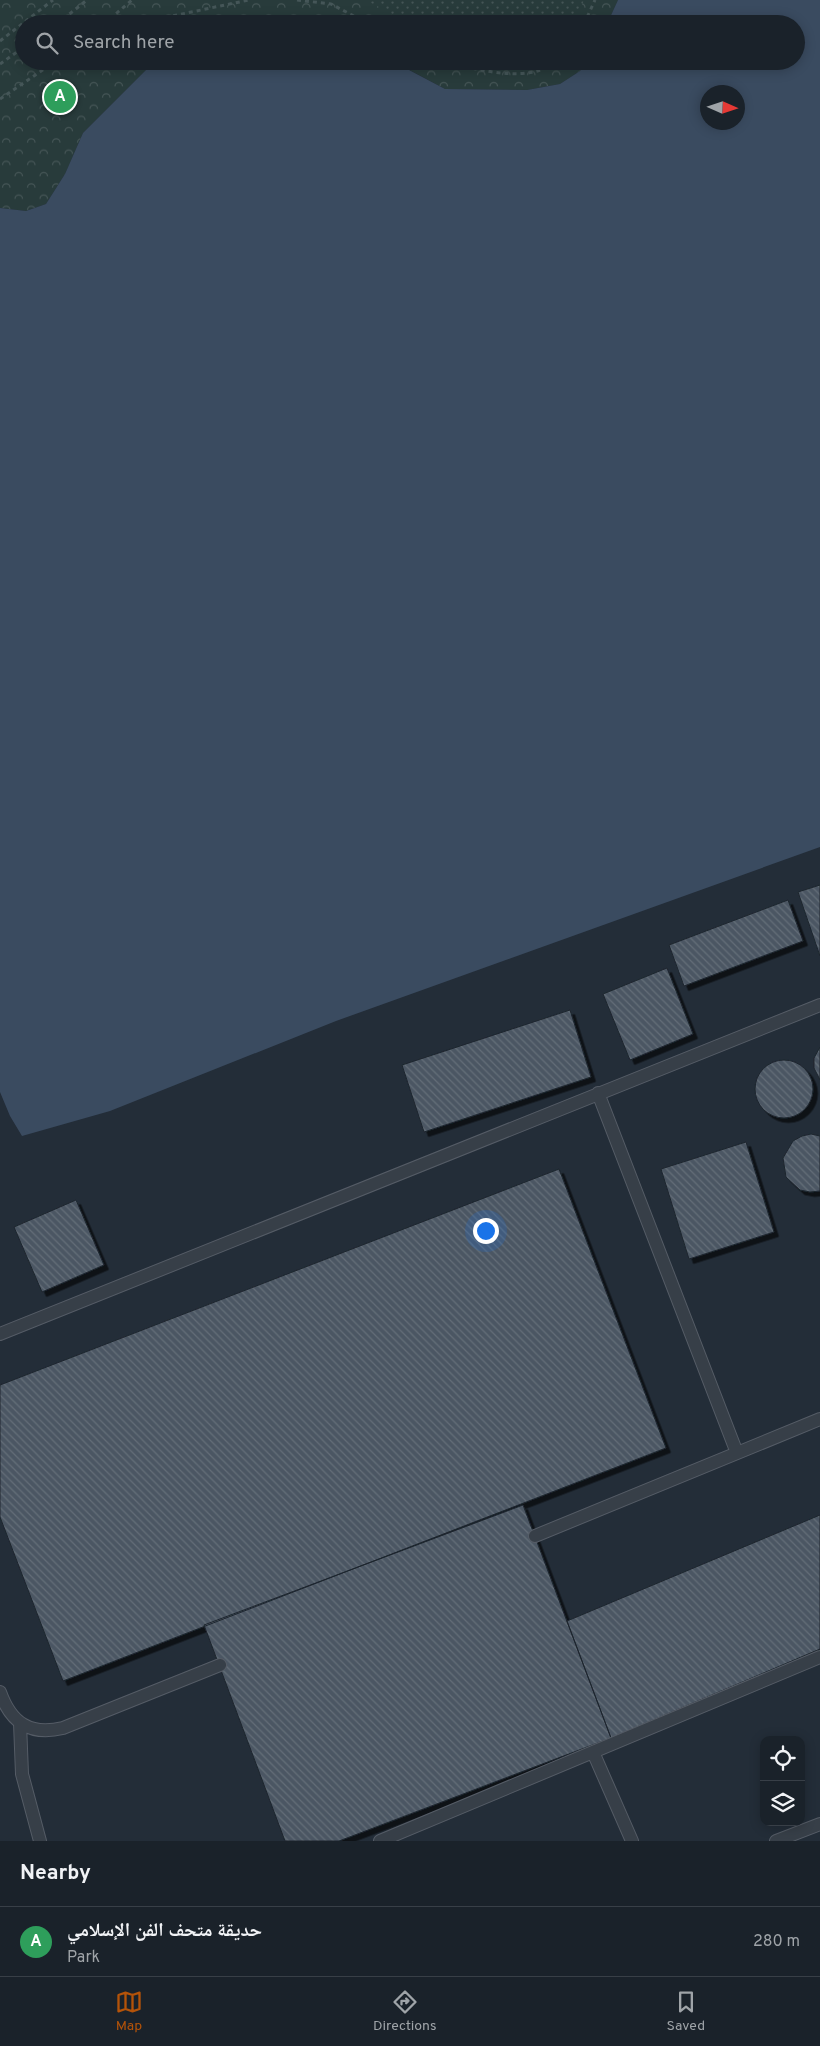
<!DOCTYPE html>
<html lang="en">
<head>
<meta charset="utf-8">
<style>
	body { margin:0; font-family:Overpass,"Noto Naskh Arabic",sans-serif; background:#232a32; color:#f1f3f6 }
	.controls { position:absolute; right:15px; bottom:15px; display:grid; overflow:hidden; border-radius:10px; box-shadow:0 2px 12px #0003 }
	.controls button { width:45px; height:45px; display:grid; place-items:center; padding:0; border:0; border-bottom:1px solid #383f47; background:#1a222a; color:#f1f3f6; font:25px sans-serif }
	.compass { position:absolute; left:700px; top:85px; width:45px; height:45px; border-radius:50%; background:#1a222a; box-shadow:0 2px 12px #0003; rotate:93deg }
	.you { position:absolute; left:485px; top:1230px; width:18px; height:18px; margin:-12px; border:4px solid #fff; border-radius:50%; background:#1a73e8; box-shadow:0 0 0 8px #1a73e833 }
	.badge { display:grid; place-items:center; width:32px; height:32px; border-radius:50%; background:#b45309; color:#fff; font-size:16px; font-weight:700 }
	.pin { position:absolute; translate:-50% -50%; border:2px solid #fff; box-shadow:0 1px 5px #0006 }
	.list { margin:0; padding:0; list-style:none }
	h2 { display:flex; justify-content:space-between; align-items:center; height:65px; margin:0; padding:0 20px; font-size:21px }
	h2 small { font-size:16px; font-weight:400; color:#9fa4a8 }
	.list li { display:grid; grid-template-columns:32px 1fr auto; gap:15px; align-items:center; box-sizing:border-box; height:70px; padding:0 20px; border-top:1px solid #383f47 }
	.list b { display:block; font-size:19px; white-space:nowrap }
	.list p { margin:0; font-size:16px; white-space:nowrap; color:#9fa4a8 }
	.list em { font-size:16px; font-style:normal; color:#9fa4a8 }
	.icon { flex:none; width:28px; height:28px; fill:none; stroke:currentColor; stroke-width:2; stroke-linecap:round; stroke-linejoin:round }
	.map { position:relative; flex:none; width:820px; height:1841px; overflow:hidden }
	.search { position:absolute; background:#1a222a; box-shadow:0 2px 12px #0003; left:15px; right:15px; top:15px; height:55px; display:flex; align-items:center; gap:12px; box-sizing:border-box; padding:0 18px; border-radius:28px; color:#9fa4a8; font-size:19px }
	.sheet { height:135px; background:#1a222a }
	nav { display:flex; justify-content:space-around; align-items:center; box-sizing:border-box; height:70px; border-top:1px solid #383f47; background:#1a222a; font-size:14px; color:#9fa4a8 }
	nav a { display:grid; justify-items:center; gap:2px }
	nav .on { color:#b45309 }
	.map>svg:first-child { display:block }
	.forest { fill:url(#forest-crowns) }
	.garden { fill:url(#garden-dots) }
	.water { fill:#3a4b60; fill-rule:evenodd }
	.building { fill:url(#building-back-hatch); stroke:#1e262f; filter:url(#shadow) }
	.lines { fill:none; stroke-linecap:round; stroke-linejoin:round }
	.lane-casing { stroke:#555c66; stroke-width:14 }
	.path { stroke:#455658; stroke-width:3; stroke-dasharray:4 4; stroke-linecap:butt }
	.lane { stroke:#373f48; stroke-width:12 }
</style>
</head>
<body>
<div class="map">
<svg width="820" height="1841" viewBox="0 0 820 1841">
	<defs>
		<pattern id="forest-crowns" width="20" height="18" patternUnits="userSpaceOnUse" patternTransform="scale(1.25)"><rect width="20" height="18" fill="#283b3b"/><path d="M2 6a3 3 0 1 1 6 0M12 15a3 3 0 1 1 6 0" fill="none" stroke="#455556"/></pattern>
		<pattern id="garden-dots" width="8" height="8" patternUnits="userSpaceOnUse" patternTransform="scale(1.25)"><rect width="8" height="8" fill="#283b3b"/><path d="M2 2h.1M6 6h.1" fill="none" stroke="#455556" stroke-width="1.8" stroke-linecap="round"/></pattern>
		<pattern id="building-back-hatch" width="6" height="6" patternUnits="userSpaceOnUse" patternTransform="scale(1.25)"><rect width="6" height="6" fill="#4c5763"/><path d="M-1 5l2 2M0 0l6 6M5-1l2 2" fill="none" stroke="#636d78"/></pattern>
		<filter id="shadow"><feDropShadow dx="4.5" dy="4.5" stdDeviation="0" flood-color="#0009"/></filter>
	</defs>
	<rect width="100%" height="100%" fill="#232d38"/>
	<path class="forest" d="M0 0H618L607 24H24V61H155L83 133 65 174 46 204 26 211 0 208Z
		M393 61H589L580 71 560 84 527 90 445 89Z"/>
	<path class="garden" d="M366 0H584L574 24H408Z"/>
	<path class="water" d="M618 0H820V847L336 1021 110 1111 22 1136 10 1116 0 1092V208L26 211 46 204 65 174 83 133 155 61H392L445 89 527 90 560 84 580 71 589 61H796V24H607ZM708 92H738V122H708Z"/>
	<path class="building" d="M820 885V956L798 892Z
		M788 900 803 941 684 986 669 945Z
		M667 968 693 1034 630 1060 603 994Z
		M570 1010 591 1077 424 1132 402 1065Z
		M820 1047V1080L814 1068V1058Z
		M755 1089a29 29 0 1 1 58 0a29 29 0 1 1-58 0Z
		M811 1134 820 1136V1191L810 1192 800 1190 786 1177 783 1158 793 1141 802 1136Z
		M746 1142 774 1232 689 1259 661 1169Z
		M559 1169 666 1448 63 1681 0 1517V1385Z
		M76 1200 104 1265 42 1292 14 1227Z
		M523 1505 611 1738 339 1841H285L204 1625Z
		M820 1515V1649L611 1738 567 1621Z"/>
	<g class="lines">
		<g class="lane-casing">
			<path id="lane" d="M598 1093 737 1453
				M0 1334 820 1005
				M535 1536 820 1419
				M0 1692C11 1723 30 1736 63 1728L220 1665
				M20 1723 22 1774 40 1841
				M593 1752 632 1841
				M380 1841 820 1657
				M776 1841 820 1824"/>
		</g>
		<path class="path" d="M297 0 331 4 369 24
			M57 24 87 0
			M104 24 132 0
			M134 24 249 0
			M584 24 595 0
			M0 41 53 0
			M450 61C471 70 518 79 540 70 545 68 550 64 554 61
			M0 64 24 47
			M0 99 56 61"/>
		<use href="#lane" class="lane"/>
	</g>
</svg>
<div class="controls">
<button><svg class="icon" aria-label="locate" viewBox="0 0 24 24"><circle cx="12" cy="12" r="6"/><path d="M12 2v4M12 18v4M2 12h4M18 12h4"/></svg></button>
<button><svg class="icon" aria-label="layers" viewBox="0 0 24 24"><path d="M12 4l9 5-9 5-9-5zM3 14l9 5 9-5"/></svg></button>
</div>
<svg class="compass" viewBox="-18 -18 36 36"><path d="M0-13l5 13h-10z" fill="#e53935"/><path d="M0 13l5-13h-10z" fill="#9fa4a8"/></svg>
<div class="you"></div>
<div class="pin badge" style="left:60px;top:97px;background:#2e9e5b">A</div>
<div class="search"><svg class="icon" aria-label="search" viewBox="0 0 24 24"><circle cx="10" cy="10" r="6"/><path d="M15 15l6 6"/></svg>Search here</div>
</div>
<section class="sheet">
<h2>Nearby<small></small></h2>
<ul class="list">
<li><span class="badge" style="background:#2e9e5b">A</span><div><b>حديقة متحف الفن الإسلامي</b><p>Park</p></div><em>280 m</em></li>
</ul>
</section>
<nav>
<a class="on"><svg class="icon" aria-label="map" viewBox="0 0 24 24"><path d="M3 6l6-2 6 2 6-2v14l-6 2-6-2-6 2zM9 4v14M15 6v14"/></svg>Map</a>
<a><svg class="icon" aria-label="directions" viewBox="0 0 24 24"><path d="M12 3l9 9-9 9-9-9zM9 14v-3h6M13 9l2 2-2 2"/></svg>Directions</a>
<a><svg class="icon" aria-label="saved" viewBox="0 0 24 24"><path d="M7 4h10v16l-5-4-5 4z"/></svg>Saved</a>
</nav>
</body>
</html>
